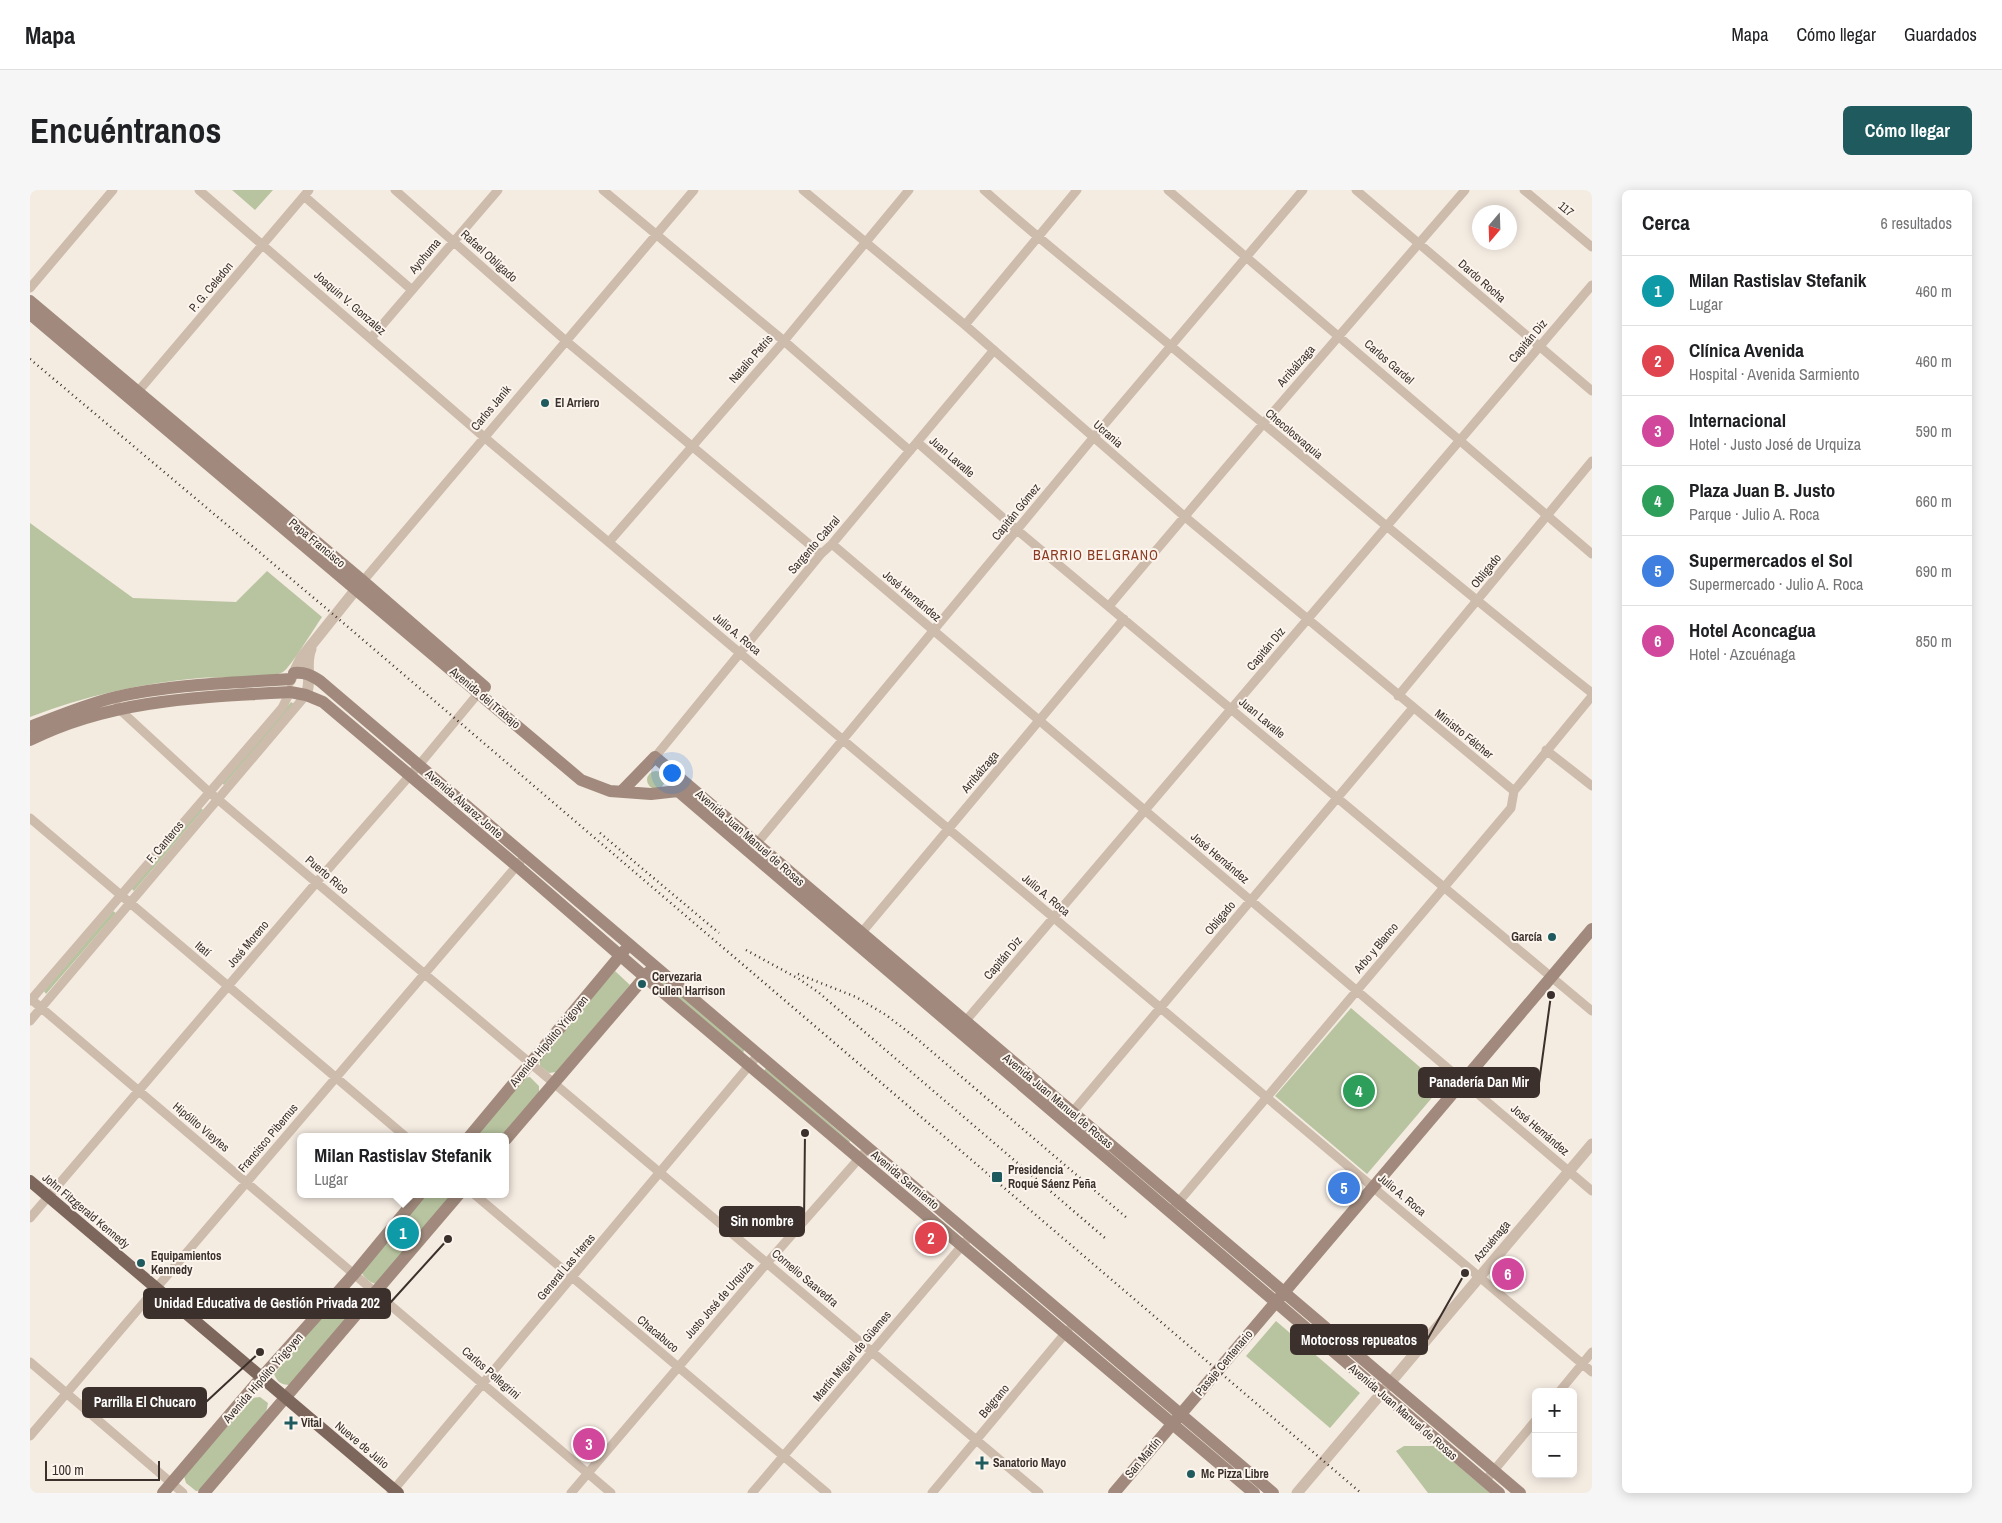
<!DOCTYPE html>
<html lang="es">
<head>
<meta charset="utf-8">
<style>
	body { margin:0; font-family:"Archivo Narrow",sans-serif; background:#f6f6f6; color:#202124 }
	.controls { position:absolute; right:15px; bottom:15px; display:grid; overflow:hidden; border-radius:8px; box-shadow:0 2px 12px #0003 }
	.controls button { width:45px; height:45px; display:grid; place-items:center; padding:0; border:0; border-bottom:1px solid #e0e0e0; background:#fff; color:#202124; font:25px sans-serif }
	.compass { position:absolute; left:1442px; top:15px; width:45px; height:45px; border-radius:50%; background:#fff; box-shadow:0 2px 12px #0003; rotate:199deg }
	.scale { position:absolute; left:15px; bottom:12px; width:115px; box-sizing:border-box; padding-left:5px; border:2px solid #3b302b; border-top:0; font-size:14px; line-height:18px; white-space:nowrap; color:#3b302b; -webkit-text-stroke:4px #fbf5ee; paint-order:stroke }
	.you { position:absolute; left:641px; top:582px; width:18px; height:18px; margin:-12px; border:4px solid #fff; border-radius:50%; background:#1a73e8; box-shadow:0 0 0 8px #1a73e833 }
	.badge { display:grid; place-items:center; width:32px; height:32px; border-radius:50%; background:#1f5a5e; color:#fff; font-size:16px; font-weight:700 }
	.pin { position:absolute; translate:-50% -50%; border:2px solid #fff; box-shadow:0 1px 5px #0006 }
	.popup { position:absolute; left:267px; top:943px; width:212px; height:65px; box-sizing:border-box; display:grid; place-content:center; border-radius:8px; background:#fff; filter:drop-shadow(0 1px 4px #0005); font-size:16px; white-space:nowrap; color:#757577 }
	.popup b { font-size:19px; color:#202124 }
	.popup::after { content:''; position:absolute; left:50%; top:100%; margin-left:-10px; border:10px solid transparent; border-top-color:#fff }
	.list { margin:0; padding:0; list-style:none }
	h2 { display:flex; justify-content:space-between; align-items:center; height:65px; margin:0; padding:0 20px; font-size:21px }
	h2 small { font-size:16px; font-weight:400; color:#757577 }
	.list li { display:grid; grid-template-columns:32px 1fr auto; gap:15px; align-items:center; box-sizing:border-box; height:70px; padding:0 20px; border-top:1px solid #e0e0e0 }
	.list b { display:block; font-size:19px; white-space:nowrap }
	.list p { margin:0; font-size:16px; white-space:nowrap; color:#757577 }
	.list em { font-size:16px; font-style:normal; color:#757577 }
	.map { position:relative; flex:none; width:1562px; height:1303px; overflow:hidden; border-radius:8px }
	header { display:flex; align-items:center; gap:30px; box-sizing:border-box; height:70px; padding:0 25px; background:#fff; border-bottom:1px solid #e0e0e0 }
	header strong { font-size:24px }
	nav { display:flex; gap:28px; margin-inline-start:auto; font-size:18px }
	.intro { display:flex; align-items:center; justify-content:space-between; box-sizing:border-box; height:120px; padding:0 30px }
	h1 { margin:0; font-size:35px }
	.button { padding:12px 22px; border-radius:8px; background:#1f5a5e; color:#fff; font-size:18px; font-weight:700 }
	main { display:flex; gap:30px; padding:0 30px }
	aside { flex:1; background:#fff; border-radius:8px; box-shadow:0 2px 12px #0003 }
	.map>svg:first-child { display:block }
	.green { fill:#b8c4a0 }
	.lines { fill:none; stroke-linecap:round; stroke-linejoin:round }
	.minor { stroke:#cdbbac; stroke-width:9 }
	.tertiary { stroke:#cdbbac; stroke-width:11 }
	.secondary { stroke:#a18a7d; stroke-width:12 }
	.primary { stroke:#7d675c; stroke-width:12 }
	.rail { stroke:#3b302b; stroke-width:2.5; stroke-dasharray:1 4; stroke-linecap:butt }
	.poi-dot { fill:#1f5a5e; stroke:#fbf5ee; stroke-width:2 }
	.labels { text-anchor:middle; stroke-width:4; stroke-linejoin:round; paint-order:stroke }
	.street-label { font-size:12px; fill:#3b302b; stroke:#fbf5ee }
	.poi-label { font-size:12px; font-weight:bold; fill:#3b302b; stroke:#fbf5ee; text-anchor:start }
	.neighbourhood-label { font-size:14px; letter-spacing:1px; fill:#8c3b22; stroke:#fbf5ee }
	.leader { fill:none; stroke:#3b302b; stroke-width:2 }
	.callout-dot { fill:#3b302b; stroke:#fbf5ee; stroke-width:2 }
	.callout { fill:#3b302b; stroke:#3b302b; stroke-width:2 }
	.callout-label { font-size:14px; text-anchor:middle; font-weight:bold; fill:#fff }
</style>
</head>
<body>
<header>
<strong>Mapa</strong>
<nav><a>Mapa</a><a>Cómo llegar</a><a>Guardados</a></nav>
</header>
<div class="intro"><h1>Encuéntranos</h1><a class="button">Cómo llegar</a></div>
<main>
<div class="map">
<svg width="1562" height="1303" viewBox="0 0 1562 1303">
	<rect width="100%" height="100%" fill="#f4ebe1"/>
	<path class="green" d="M202 0H243L225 20Z
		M0 333 103 408 206 412 237 381 292 427C285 437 260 478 253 482 234 491 191 486 170 488 112 493 54 506 0 527Z
		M261 512 264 514 194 595 192 593Z
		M617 590a9 9 0 1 1 18 0a9 9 0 1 1-18 0Z
		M171 618 173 620 104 701 101 698Z
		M83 721 86 723 16 804 14 801Z
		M585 781 600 795 526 882 519 883 510 876V868Z
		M636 790 715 858 713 863 631 794Z
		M1321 818 1412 896 1337 984 1245 906Z
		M736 878 820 951 819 953 734 881Z
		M500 887 509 896V903L472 947H444L494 888Z
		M395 1004 421 1005 347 1094C340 1093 333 1087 331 1081Z
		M320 1099 332 1108 263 1195C253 1195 248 1194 244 1184L315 1100Z
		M1246 1131 1330 1203 1300 1238 1216 1166Z
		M230 1207 238 1213 236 1223 172 1300 166 1301 156 1293 154 1286 222 1208Z
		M1374 1256H1405L1460 1303H1398L1366 1261Z"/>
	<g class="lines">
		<path class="minor" d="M169 0 454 247 1562 1182
			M365 0 536 151 791 364
			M573 0 754 151 880 261
			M773 0 935 135 1154 326 1484 601
			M954 0C1015 55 1080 105 1142 157 1281 274 1420 390 1562 503
			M1138 0 1562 364
			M1326 0 1562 201
			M1494 0 1562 57
			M274 6 382 100
			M0 98 83 0
			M935 135 1047 0
			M341 148 468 0
			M105 205 279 0
			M887 252 987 340 1562 821
			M579 352 754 151 879 0
			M802 354 1562 1001
			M333 391 664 0
			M1079 416 1233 234 1435 0
			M1368 506 1562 271
			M88 516 89 519 178 601 1009 1303
			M1516 560 1562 596
			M625 567 791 364 802 354 964 160
			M0 628 376 947
			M723 658 1063 248 1273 0
			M828 747 1094 429
			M2 810 581 1303
			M0 811 252 518 260 502
			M0 831 276 505
			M933 834 1562 95
			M1040 925 1383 518
			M444 1004 797 1303
			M1145 1016 1481 618 1484 601 1562 506
			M0 1028 286 693 389 575 451 500
			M0 1172 153 1303
			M1529 1202 1562 1162
			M0 1246 490 672
			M1455 1291 1506 1230
			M361 1303 728 865
			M541 1303 737 1073 833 964
			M722 1303 936 1051
			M902 1303 1038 1140"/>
		<path class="tertiary" d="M260 491 271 468 331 393
			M276 505C283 487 274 476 281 459
			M1267 1303 1562 954"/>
		<path class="secondary" d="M0 111 333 391 455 497
			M0 124 551 590 580 601 621 604 648 601 1469 1303
			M264 483C275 482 281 485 290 491L1243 1303
			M0 537C28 526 57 514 86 507 143 494 203 493 260 489
			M0 550C81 509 172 507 260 502L276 505 293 512 487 676 615 787 1224 1303
			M592 601 625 567 1490 1303
			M439 947 594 761
			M476 949 619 782
			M133 1303 231 1188 324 1084 390 1004
			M174 1303 429 1004
			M1084 1303 1562 739"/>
		<path class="primary" d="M0 991 368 1303"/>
		<path class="rail" d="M0 169 304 425 1331 1303
			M570 643 689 743
			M716 760 769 789 788 802 1075 1048
			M768 784 826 807 856 825 886 848 1097 1028"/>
	</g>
	<g class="poi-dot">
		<circle cx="515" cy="213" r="5"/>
		<circle cx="1522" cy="747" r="5"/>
		<circle cx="612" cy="794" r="5"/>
		<rect x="961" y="981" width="12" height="12" rx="2.5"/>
		<circle cx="111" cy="1073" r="5"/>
		<path d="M258.5 1225.5h5v5h5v5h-5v5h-5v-5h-5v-5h5z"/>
		<path d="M949.5 1265.5h5v5h5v5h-5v5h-5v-5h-5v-5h5z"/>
		<circle cx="1161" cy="1284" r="5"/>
	</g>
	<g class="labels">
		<g class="street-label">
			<text transform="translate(1536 19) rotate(40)" y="4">117</text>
			<text transform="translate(395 66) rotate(-50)" y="4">Ayohuma</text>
			<text transform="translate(459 66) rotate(42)" y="4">Rafael Obligado</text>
			<text transform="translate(1452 91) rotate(41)" y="4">Dardo Rocha</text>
			<text transform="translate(181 97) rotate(-50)" y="4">P. G. Celedon</text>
			<text transform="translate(320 113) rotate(41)" y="4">Joaquin V. Gonzalez</text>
			<text transform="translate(1498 151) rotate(-50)" y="4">Capitán Diz</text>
			<text transform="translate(721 169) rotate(-49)" y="4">Natalio Petris</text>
			<text transform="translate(1359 172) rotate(41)" y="4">Carlos Gardel</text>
			<text transform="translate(1266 176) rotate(-49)" y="4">Arribálzaga</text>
			<text transform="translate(461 218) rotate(-50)" y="4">Carlos Janik</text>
			<text transform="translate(1078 244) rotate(41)" y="4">Ucrania</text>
			<text transform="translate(1264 244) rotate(40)" y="4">Checolosvaquia</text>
			<text transform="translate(922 267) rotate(41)" y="4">Juan Lavalle</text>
			<text transform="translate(986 322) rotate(-51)" y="4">Capitán Gómez</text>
			<text transform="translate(287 353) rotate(40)" y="4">Papa Francisco</text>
			<text transform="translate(784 355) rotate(-49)" y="4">Sargento Cabral</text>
			<text transform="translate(1456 381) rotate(-51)" y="4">Obligado</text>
			<text transform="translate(882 406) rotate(40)" y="4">José Hernández</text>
			<text transform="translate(707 444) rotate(40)" y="4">Julio A. Roca</text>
			<text transform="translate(1236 459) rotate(-50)" y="4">Capitán Diz</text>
			<text transform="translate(455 508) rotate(40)" y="4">Avenida del Trabajo</text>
			<text transform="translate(1232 528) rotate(40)" y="4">Juan Lavalle</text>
			<text transform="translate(1434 544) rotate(39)" y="4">Ministro Félcher</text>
			<text transform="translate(950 582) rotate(-50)" y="4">Arribálzaga</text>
			<text transform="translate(434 614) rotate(41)" y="4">Avenida Álvarez Jonte</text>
			<text transform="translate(720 648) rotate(41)" y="4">Avenida Juan Manuel de Rosas</text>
			<text transform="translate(135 652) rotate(-50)" y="4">F. Canteros</text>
			<text transform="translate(1190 668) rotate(40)" y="4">José Hernández</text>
			<text transform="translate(297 685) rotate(40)" y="4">Puerto Rico</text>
			<text transform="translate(1016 705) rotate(40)" y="4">Julio A. Roca</text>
			<text transform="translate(1190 728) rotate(-50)" y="4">Obligado</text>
			<text transform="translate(218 754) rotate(-50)" y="4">José Moreno</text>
			<text transform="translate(1346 758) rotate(-50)" y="4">Arbo y Blanco</text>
			<text transform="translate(173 759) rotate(40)" y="4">Itatí</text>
			<text transform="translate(973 768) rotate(-50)" y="4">Capitán Diz</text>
			<text transform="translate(519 851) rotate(-50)" y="4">Avenida Hipólito Yrigoyen</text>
			<text transform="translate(1028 911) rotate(40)" y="4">Avenida Juan Manuel de Rosas</text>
			<text transform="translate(171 937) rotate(40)" y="4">Hipólito Vieytes</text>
			<text transform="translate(1510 940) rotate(40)" y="4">José Hernández</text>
			<text transform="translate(238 948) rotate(-50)" y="4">Francisco Pibernus</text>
			<text transform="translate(875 990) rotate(40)" y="4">Avenida Sarmiento</text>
			<text transform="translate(1372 1005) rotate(40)" y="4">Julio A. Roca</text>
			<text transform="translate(56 1021) rotate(40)" y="4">John Fitzgerald Kennedy</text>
			<text transform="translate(1462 1051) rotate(-50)" y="4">Azcuénaga</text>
			<text transform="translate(536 1077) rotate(-50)" y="4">General Las Heras</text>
			<text transform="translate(775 1088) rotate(40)" y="4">Cornelio Saavedra</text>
			<text transform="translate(689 1110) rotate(-49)" y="4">Justo José de Urquiza</text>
			<text transform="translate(628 1144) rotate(40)" y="4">Chacabuco</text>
			<text transform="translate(822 1166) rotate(-50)" y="4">Martín Miguel de Güemes</text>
			<text transform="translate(1194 1173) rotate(-50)" y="4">Pasaje Centenario</text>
			<text transform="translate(461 1183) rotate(41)" y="4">Carlos Pellegrini</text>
			<text transform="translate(233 1188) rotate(-49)" y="4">Avenida Hipólito Yrigoyen</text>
			<text transform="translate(964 1211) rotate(-50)" y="4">Belgrano</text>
			<text transform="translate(1373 1222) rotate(41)" y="4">Avenida Juan Manuel de Rosas</text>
			<text transform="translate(332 1255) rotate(40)" y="4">Nueve de Julio</text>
			<text transform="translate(1113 1268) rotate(-50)" y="4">San Martín</text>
		</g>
		<g class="poi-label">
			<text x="525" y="217">El Arriero</text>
			<text x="1512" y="751" text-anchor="end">García</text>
			<text x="622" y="791">Cervezaria<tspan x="622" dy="14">Cullen Harrison</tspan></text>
			<text x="978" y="984">Presidencia<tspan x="978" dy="14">Roque Sáenz Peña</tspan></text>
			<text x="121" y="1070">Equipamientos<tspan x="121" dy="14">Kennedy</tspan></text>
			<text x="271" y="1237">Vital</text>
			<text x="963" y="1277">Sanatorio Mayo</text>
			<text x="1171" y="1288">Mc Pizza Libre</text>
		</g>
		<g class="neighbourhood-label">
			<text x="1066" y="370">BARRIO BELGRANO</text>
		</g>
	</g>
	<path class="leader" d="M1521 805L1509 893M775 943L774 1031M418 1049L360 1113M1435 1083L1397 1150M230 1162L176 1212"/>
	<g class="callout-dot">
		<circle cx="1521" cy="805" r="5"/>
		<circle cx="775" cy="943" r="5"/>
		<circle cx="418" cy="1049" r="5"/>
		<circle cx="1435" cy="1083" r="5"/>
		<circle cx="230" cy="1162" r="5"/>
	</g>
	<g class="callout">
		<rect x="1389" y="878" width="120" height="29" rx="5"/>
		<rect x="690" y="1017" width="84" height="29" rx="5"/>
		<rect x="114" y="1099" width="246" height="29" rx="5"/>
		<rect x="1261" y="1135" width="136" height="29" rx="5"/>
		<rect x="53" y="1198" width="123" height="29" rx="5"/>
	</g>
	<g class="callout-label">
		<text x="1449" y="897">Panadería Dan Mir</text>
		<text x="732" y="1036">Sin nombre</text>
		<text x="237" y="1118">Unidad Educativa de Gestión Privada 202</text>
		<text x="1329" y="1155">Motocross repueatos</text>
		<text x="115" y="1217">Parrilla El Chucaro</text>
	</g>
</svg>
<div class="controls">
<button>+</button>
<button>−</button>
</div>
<svg class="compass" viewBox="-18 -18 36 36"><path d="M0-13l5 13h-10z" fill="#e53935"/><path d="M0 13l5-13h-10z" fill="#757577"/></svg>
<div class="scale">100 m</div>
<div class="you"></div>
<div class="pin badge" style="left:373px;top:1043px;background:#0f9aa8">1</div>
<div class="popup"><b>Milan Rastislav Stefanik</b>Lugar</div>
<div class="pin badge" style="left:901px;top:1048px;background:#e0444e">2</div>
<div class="pin badge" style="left:559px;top:1254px;background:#d1479c">3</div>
<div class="pin badge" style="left:1329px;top:901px;background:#2e9e5b">4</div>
<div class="pin badge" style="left:1314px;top:998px;background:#3f7fe0">5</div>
<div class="pin badge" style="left:1478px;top:1084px;background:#d1479c">6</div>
</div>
<aside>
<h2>Cerca<small>6 resultados</small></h2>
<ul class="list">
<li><span class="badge" style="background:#0f9aa8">1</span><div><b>Milan Rastislav Stefanik</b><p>Lugar</p></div><em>460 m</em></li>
<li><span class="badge" style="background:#e0444e">2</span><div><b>Clínica Avenida</b><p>Hospital · Avenida Sarmiento</p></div><em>460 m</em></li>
<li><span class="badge" style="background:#d1479c">3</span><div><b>Internacional</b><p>Hotel · Justo José de Urquiza</p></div><em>590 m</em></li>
<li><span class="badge" style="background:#2e9e5b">4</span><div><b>Plaza Juan B. Justo</b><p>Parque · Julio A. Roca</p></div><em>660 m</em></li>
<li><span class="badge" style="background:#3f7fe0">5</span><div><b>Supermercados el Sol</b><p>Supermercado · Julio A. Roca</p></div><em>690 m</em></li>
<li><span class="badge" style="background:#d1479c">6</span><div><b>Hotel Aconcagua</b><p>Hotel · Azcuénaga</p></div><em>850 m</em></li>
</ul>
</aside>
</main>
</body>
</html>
